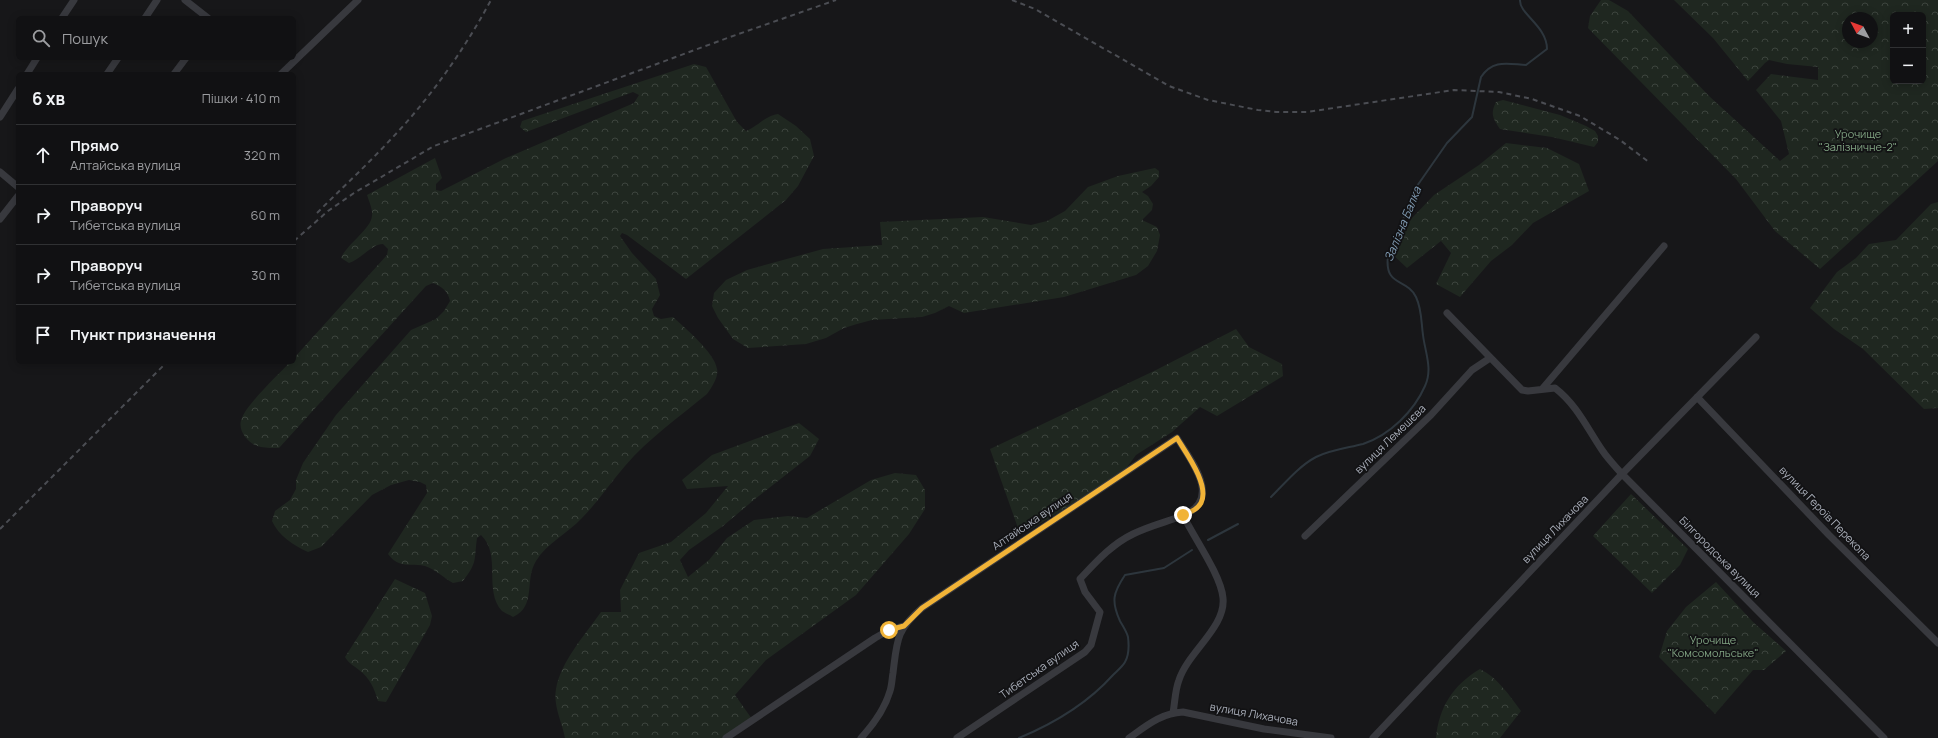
<!DOCTYPE html>
<html lang="uk">
<head>
<meta charset="utf-8">
<style>
	body { margin:0; font-family:Manrope,sans-serif; background:#1a1a1c; color:#f1f3f6 }
	.controls { position:absolute; right:12px; top:12px; display:grid; overflow:hidden; border-radius:6px; box-shadow:0 2px 10px #0003 }
	.controls button { width:36px; height:36px; display:grid; place-items:center; padding:0; border:0; border-bottom:1px solid #303133; background:#111113; color:#f1f3f6; font:20px sans-serif }
	.compass { position:absolute; left:1842px; top:12px; width:36px; height:36px; border-radius:50%; background:#111113; box-shadow:0 2px 10px #0003; rotate:311deg }
	.stop { position:absolute; width:12px; height:12px; margin:-9px; border:3px solid #f1b337; border-radius:50%; background:#fff }
	.stop.end { background:#f1b337; border-color:#fff; box-shadow:0 1px 4px #0008 }
	.list { margin:0; padding:0; list-style:none }
	h2 { display:flex; justify-content:space-between; align-items:center; height:52px; margin:0; padding:0 16px; font-size:17px }
	h2 small { font-size:13px; font-weight:400; color:#9c9da0 }
	.list li { display:grid; grid-template-columns:26px 1fr auto; gap:12px; align-items:center; box-sizing:border-box; height:60px; padding:0 16px; border-top:1px solid #303133 }
	.list b { display:block; font-size:15px; white-space:nowrap }
	.list p { margin:0; font-size:13px; white-space:nowrap; color:#9c9da0 }
	.list em { font-size:13px; font-style:normal; color:#9c9da0 }
	.icon { flex:none; width:22px; height:22px; fill:none; stroke:currentColor; stroke-width:2; stroke-linecap:round; stroke-linejoin:round }
	.map { position:relative; flex:none; width:1938px; height:738px; overflow:hidden }
	.search { position:absolute; background:#111113; box-shadow:0 2px 10px #0003; left:16px; top:16px; width:280px; height:44px; display:flex; align-items:center; gap:10px; box-sizing:border-box; padding:0 14px; border-radius:6px; color:#9c9da0; font-size:15px }
	.panel { position:absolute; background:#111113; box-shadow:0 2px 10px #0003; left:16px; top:72px; width:280px; height:292px; border-radius:6px }
	.map>svg:first-child { display:block }
	.forest { fill:url(#forest-crowns); fill-rule:evenodd }
	.lines { fill:none; stroke-linecap:round; stroke-linejoin:round }
	.stream { stroke:#2d363d; stroke-width:2 }
	.minor { stroke:#38393e; stroke-width:7 }
	.rail { stroke:#4b4d53; stroke-width:2; stroke-dasharray:5 4; stroke-linecap:butt }
	.route { stroke:#f1b337; stroke-width:5 }
	.labels { text-anchor:middle; stroke-width:3.5; stroke-linejoin:round; paint-order:stroke }
	.park-label { font-size:11px; fill:#81a483; stroke:#121214 }
	.street-label { font-size:11px; fill:#a9aeb9; stroke:#121214 }
	.water-label { font-size:12px; font-style:italic; fill:#819cb4; stroke:#121214 }
</style>
</head>
<body>
<div class="map">
<svg width="1938" height="738" viewBox="0 0 1938 738">
	<defs>
		<pattern id="forest-crowns" width="20" height="18" patternUnits="userSpaceOnUse"><rect width="20" height="18" fill="#1f2720"/><path d="M2 6a3 3 0 1 1 6 0M12 15a3 3 0 1 1 6 0" fill="none" stroke="#3d443e"/></pattern>
	</defs>
	<rect width="100%" height="100%" fill="#171719"/>
	<path class="forest" d="M1601 0H1609L1628 11 1709 96 1780 161 1789 154 1781 121 1756 90 1771 74 1818 80V67L1787 64 1769 60 1765 63 1748 81 1713 38 1674 0H1938V161L1820 269 1775 231 1736 179 1588 28 1590 16ZM1893 15H1923V81H1893ZM1848 18H1872V42H1848Z
		M694 64 706 67 737 122 746 131C760 125 763 117 778 114L796 126 810 139 814 156 798 186 786 200 686 279 627 235 622 233 620 236 632 253 656 279 660 295 652 309 654 316 661 319 673 317C685 328 715 353 717 369 719 377 711 388 707 394 679 417 648 439 625 466 610 483 598 502 582 518 568 533 547 543 536 561 524 580 537 606 513 617 510 615 505 613 502 611 483 590 502 555 481 535L477 538C474 559 478 562 463 581L453 583C444 578 435 569 425 566 410 562 400 570 388 554L427 493 426 485 420 482 409 480 391 485 372 495 321 547 308 552C294 546 278 535 272 521L275 511 290 500 296 489V480L303 463 336 415 411 330 436 319 444 311 450 301C448 291 442 287 433 283L426 286 279 448C273 448 267 448 261 447 249 445 236 430 242 418 247 404 279 374 290 362H294V358L387 255 388 249 383 244C372 244 361 259 349 263L341 258C347 244 371 229 372 216 373 210 369 201 367 195L435 158 442 178 436 184V190L441 191 506 158 634 103 639 95 633 92 526 132 520 127 522 121Z
		M1503 100 1560 115 1586 126 1595 131 1598 136V142L1594 147 1552 137 1500 129C1493 119 1490 114 1496 102Z
		M1506 143 1547 148 1579 164 1589 191 1533 223 1512 245 1491 261 1460 297 1436 284 1451 253 1441 241 1407 268 1390 252 1412 218 1434 195 1479 165Z
		M1155 168 1159 171V177L1151 186 1142 192 1148 196 1153 204 1152 210 1142 220 1157 227 1160 235 1157 251 1148 266 1136 275 1064 297 964 313 949 306 935 313 922 317 872 320 857 324 844 328 826 338 806 344 748 348 733 339 718 318 712 306 714 293 726 280 747 270 823 249 882 245 880 222 983 217 1031 225 1047 221 1065 211 1088 187 1118 176Z
		M1938 202V408L1924 409 1863 349 1834 329 1810 308 1837 272 1856 258 1869 244 1896 240 1931 204Z
		M1236 329 1249 347 1282 364 1283 376 1217 416 1200 407 1172 432 1136 455 1122 474 1028 531 1018 528 990 449 1156 370Z
		M799 423 819 439 810 456 755 499 723 526 689 550 680 560 688 577 709 560 727 538 754 520 788 516 807 518 871 480 895 473 916 475 925 490V509L909 534 856 595 766 660 735 695 752 719 726 738H565C562 722 553 706 556 689 561 661 585 635 601 612H621L620 590 639 553 671 542 706 513 728 486 687 489 682 480 712 455Z
		M1631 494 1688 549 1680 565 1652 593 1593 536Z
		M395 579 425 593 432 616 430 625 386 702 378 701C374 688 370 678 359 670 353 665 349 664 345 657Z
		M1716 582 1753 622 1786 651 1764 670H1753L1715 714 1659 657 1667 631 1686 607Z
		M1480 669C1498 678 1509 695 1521 711L1500 738H1436C1439 707 1453 685 1480 669Z"/>
	<g class="lines">
		<path class="stream" d="M1271 497C1285 483 1299 466 1316 457 1330 450 1347 448 1363 444 1390 435 1414 411 1425 386 1433 369 1425 352 1423 335 1421 321 1422 310 1416 297 1407 278 1384 287 1388 256L1417 186 1447 143 1472 117 1481 77C1493 59 1508 64 1526 65L1547 49C1547 26 1519 14 1520 0
			M1208 540 1238 524
			M1019 738C1055 723 1087 704 1113 675 1117 671 1123 666 1125 662 1129 655 1129 645 1128 637 1127 632 1123 626 1120 621 1111 601 1113 593 1125 575L1164 568 1192 550"/>
		<path class="minor" d="M185 0 208 18
			M62 18 74 0
			M145 18 157 0
			M27 74 37 58
			M107 74 118 58
			M174 74 186 58
			M281 74 358 0
			M0 117 18 89
			M0 172 18 187
			M0 219 18 196
			M1447 313 1522 390 1528 391 1555 388C1577 405 1587 428 1602 450 1608 459 1615 466 1622 474L1884 738
			M1543 388 1664 246
			M1697 397 1829 535 1938 643
			M1305 536 1431 415 1472 370 1490 358
			M1173 713C1175 702 1175 690 1179 680 1188 652 1226 627 1223 598 1221 575 1194 538 1183 515
			M726 738 875 638 889 630 903 626
			M861 738C873 725 885 708 890 691 892 685 892 678 893 673 897 641 896 630 922 608L1177 438C1192 462 1223 500 1182 516 1166 522 1149 526 1133 534 1112 544 1096 562 1080 579L1085 592 1100 612 1091 645 1085 652 957 738
			M1129 738C1146 726 1161 713 1183 712L1264 729 1331 738
			M1373 738 1622 474 1756 337"/>
		<path class="rail" d="M1012 0 1035 9 1169 86 1208 100 1258 110 1276 112H1307L1454 90 1499 92 1532 99 1580 116 1620 140 1650 163
			M317 213C342 188 368 164 392 138 431 97 464 50 491 0
			M294 241 328 211 354 193 434 146 730 37 836 0
			M0 529 167 362"/>
	</g>
	<g class="lines">
		<path class="route" d="M889 630 904 626 922 608 1177 438C1186 453 1210 485 1201 503 1197 510 1190 512 1183 515"/>
	</g>
	<g class="labels">
		<g class="park-label">
			<text x="1858" y="138">Урочище<tspan x="1858" dy="13">"Залізничне-2"</tspan></text>
			<text x="1713" y="644">Урочище<tspan x="1713" dy="13">"Комсомольське"</tspan></text>
		</g>
		<g class="street-label">
			<text transform="translate(1390 439) rotate(-44)" y="4">вулиця Лемешєва</text>
			<text transform="translate(1825 513) rotate(46)" y="4">вулиця Героїв Перекопа</text>
			<text transform="translate(1032 521) rotate(-34)" y="4">Алтайська вулиця</text>
			<text transform="translate(1555 529) rotate(-46)" y="4">вулиця Лихачова</text>
			<text transform="translate(1720 557) rotate(45)" y="4">Білгородська вулиця</text>
			<text transform="translate(1039 669) rotate(-35)" y="4">Тибетська вулиця</text>
			<text transform="translate(1254 714) rotate(10)" y="4">вулиця Лихачова</text>
		</g>
		<g class="water-label">
			<text transform="translate(1403 224) rotate(-68)" y="4">Залізна Балка</text>
		</g>
	</g>
</svg>
<div class="controls">
<button>+</button>
<button>−</button>
</div>
<svg class="compass" viewBox="-18 -18 36 36"><path d="M0-13l5 13h-10z" fill="#e53935"/><path d="M0 13l5-13h-10z" fill="#9c9da0"/></svg>
<div class="stop" style="left:889px;top:630px"></div>
<div class="stop end" style="left:1183px;top:515px"></div>
<div class="search"><svg class="icon" aria-label="search" viewBox="0 0 24 24"><circle cx="10" cy="10" r="6"/><path d="M15 15l6 6"/></svg>Пошук</div>
<section class="panel">
<h2>6 хв<small>Пішки · 410 m</small></h2>
<ul class="list">
<li><svg class="icon" aria-label="ahead" viewBox="0 0 24 24"><path d="M12 20V5M6 11l6-6 6 6"/></svg><div><b>Прямо</b><p>Алтайська вулиця</p></div><em>320 m</em></li>
<li><svg class="icon" aria-label="right" viewBox="0 0 24 24"><path d="M7 20v-9h11M14 6l5 5-5 5"/></svg><div><b>Праворуч</b><p>Тибетська вулиця</p></div><em>60 m</em></li>
<li><svg class="icon" aria-label="right" viewBox="0 0 24 24"><path d="M7 20v-9h11M14 6l5 5-5 5"/></svg><div><b>Праворуч</b><p>Тибетська вулиця</p></div><em>30 m</em></li>
<li><svg class="icon" aria-label="arrive" viewBox="0 0 24 24"><path d="M6 21V4h12l-3 4 3 4H6"/></svg><div><b>Пункт призначення</b></div></li>
</ul>
</section>
</div>
</body>
</html>
